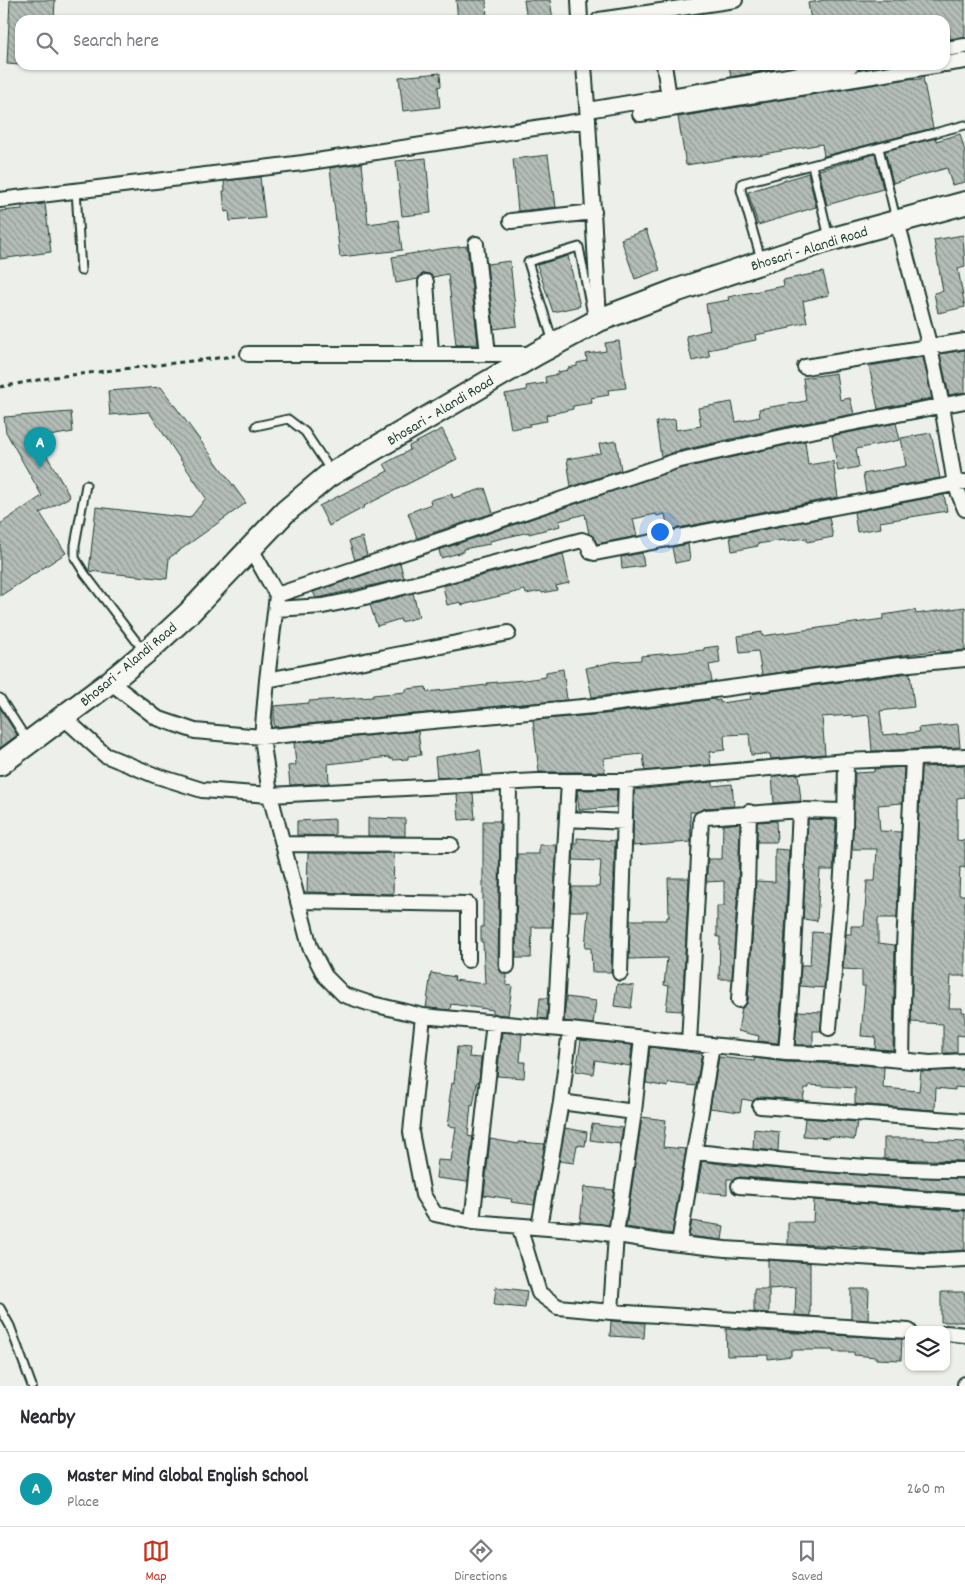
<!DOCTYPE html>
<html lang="en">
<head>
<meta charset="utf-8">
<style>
	body { margin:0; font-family:Dekko,sans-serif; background:#f7f7f7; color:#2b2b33 }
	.controls { position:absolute; right:15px; bottom:15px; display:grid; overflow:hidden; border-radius:10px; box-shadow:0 1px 4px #0004 }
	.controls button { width:45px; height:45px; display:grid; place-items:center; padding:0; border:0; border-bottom:1px solid #e1e1e2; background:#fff; color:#2b2b33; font:25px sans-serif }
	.you { position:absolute; left:659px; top:531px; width:18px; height:18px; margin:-12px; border:4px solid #fff; border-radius:50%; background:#1a73e8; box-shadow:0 0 0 8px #1a73e833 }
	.badge { display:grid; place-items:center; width:32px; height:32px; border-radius:50%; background:#c8321e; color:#fff; font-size:16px; font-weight:700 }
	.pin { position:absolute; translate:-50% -41px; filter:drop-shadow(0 1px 2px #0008) }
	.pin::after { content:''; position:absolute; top:26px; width:18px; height:15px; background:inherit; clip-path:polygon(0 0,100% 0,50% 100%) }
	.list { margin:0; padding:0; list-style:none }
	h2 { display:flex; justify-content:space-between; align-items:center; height:65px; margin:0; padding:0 20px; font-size:21px }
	h2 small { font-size:16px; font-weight:400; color:#7c7c81 }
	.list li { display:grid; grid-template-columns:32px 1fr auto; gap:15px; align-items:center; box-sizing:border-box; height:75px; padding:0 20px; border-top:1px solid #e1e1e2 }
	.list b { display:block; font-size:19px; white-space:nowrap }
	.list p { margin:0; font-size:16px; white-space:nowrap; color:#7c7c81 }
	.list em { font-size:16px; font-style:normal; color:#7c7c81 }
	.icon { flex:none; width:28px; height:28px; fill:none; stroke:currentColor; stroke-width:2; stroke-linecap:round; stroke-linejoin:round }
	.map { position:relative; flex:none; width:965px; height:1386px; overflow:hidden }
	.search { position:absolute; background:#fff; box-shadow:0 1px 4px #0004; left:15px; right:15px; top:15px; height:55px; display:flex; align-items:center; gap:12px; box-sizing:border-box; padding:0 18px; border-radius:15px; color:#7c7c81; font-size:19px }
	.sheet { height:140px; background:#fff }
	nav { display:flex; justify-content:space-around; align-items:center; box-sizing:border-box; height:70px; border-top:1px solid #e1e1e2; background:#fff; font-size:14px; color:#7c7c81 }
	nav a { display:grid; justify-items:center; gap:2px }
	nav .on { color:#c8321e }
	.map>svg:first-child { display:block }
	.building { fill:url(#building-back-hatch); stroke:#1f3d34 }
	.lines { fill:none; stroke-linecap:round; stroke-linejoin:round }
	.lane-casing { stroke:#1f3d34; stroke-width:11 }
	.street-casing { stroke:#1f3d34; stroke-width:18 }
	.primary-casing { stroke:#1f3d34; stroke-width:26 }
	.path { stroke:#1f3d34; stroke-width:3; stroke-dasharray:5 4; stroke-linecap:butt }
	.lane { stroke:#f6f6f2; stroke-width:7 }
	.street { stroke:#f6f6f2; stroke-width:14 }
	.primary { stroke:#f6f6f2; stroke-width:22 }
	.labels { text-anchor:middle; stroke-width:5; stroke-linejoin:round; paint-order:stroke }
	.street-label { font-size:15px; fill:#1f3d34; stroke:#f6f6f2 }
</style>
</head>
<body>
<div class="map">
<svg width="965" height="1386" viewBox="0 0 965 1386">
	<defs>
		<pattern id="building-back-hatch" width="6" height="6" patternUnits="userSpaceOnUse" patternTransform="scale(1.25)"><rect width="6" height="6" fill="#b4bdb8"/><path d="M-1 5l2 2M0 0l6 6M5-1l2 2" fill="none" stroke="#929b96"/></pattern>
	</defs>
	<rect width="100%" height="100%" fill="#edefea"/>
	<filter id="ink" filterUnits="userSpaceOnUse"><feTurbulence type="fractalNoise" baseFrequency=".02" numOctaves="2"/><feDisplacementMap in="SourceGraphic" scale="10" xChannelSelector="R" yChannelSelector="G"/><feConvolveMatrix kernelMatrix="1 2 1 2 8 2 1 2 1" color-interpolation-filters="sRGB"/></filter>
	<g filter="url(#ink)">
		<path class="building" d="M10 0H55L54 20H20V65L7 64Z
			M456 0H486L487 20H458Z
			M524 0H550L553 20H527Z
			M825 0H965V36L950 39 948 26 945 27V20H811L808 3Z
			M729 65H773L774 69 731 77Z
			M440 73 441 86 438 87 440 107 403 111 399 77Z
			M914 78V80L923 78 933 128 824 156 822 144 757 155V154L686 165 678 117Z
			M960 134 965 152V182L952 185 947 168 893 183 885 151 936 138V141Z
			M875 154 883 189 827 205 819 170Z
			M548 155 553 192 554 191 556 207 518 211 513 159Z
			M426 158 431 213 402 216 396 161Z
			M362 163 368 224 398 220 402 250 340 257 330 168Z
			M808 173 816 207 758 225 748 192Z
			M260 177 265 218 230 221 229 211 225 212 223 191H225L224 181Z
			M45 204 51 252 0 259V211L22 209V206Z
			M646 230 660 270 635 279 621 239Z
			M963 235 965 267 958 269 965 307 938 313 934 293 943 291 934 240Z
			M467 246 478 344 456 345 448 274 433 277 429 274 425 273 421 275 418 279 396 283 392 257 440 249Z
			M568 256 580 306 553 312 537 265Z
			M510 261 517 326 494 329 487 264Z
			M823 272 829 295 803 301 807 322 790 326V328L755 335 756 340 708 350 710 357 692 361 686 336 710 330 706 304 729 300 728 297 784 286 783 280Z
			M619 341 626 388 608 390 609 395 591 398 592 403 573 406V409L546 415 547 421 529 424 530 426 511 429 505 394 527 390 526 386 546 383 545 377 558 374V372L568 370V368L577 366V363L587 361 586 354 606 351 605 343Z
			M965 350V392L949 395 940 354Z
			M923 357 932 398 878 409 869 366Z
			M836 373 840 400 850 398 854 414 794 425 674 452 661 457 656 422 675 419 676 430 701 426 698 408 732 402 736 422 760 417 759 409 806 401 803 378Z
			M161 387 246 503 169 558 167 579 89 571 96 507 190 518 206 498 149 412 110 415 108 391Z
			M71 412 73 432 37 438 70 497 40 513 66 553 0 596V524L42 496 6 432 4 417Z
			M896 423 900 440 856 449 859 467 838 471 832 436Z
			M442 429 457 459 364 506 365 507 329 526 319 506 388 471 384 464 410 450 409 446Z
			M931 433 940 478 866 492 863 474 906 466 901 438Z
			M616 441 621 470 571 487 567 459 601 453 599 444Z
			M805 441 808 465 833 461 838 497 668 530 665 514 657 516 656 514 633 519 637 536 597 544 593 536 589 534 585 514 559 521 560 526 529 534V532L490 541V544L463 549V552L441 558 439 550 678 469Z
			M485 488 493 513 417 538 408 513 431 504 430 500 452 494 453 498Z
			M944 495 947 511 880 522 881 528 857 532 854 512Z
			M829 517 833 537 807 542V538L784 541V540L757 544 758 546 732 551 730 536Z
			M362 537 367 555 355 560 349 541Z
			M688 544 690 560 675 563 672 547Z
			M642 553 644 566 622 569 621 557Z
			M563 554 569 583 556 586 557 590 542 593 541 591 526 594 525 590 462 605 461 602 447 605 443 586Z
			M400 563 404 578 322 597 316 598 313 592Z
			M413 593 419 617 401 622 400 619 377 626 370 605Z
			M965 607V650L941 652 940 650 762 675 758 651 740 653 738 636 762 632V636L883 619V615L915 610 916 614Z
			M718 646 720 663 709 665 712 682 592 697 586 668 613 662 641 660V656L704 650V648Z
			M563 669 567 700 274 727V706L309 703V701L373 697 372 695 406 692V689L426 687 427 692 487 685V683L524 680 546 677V672Z
			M910 673 914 707 880 711 883 735 919 732 918 728 958 724 960 747 872 751 869 715 852 717V715L822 717 825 754 771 759 770 754 751 755 749 734 724 735 725 750 709 752 711 765 645 771 643 754 604 758 605 772H539L533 720 605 714 715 699V701L720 700V703L751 699 750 694Z
			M0 708 17 735 0 748Z
			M418 731 421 755 408 756V759L393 760V759H390L389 757 328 764 329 783 290 785 288 766 296 765 294 743Z
			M480 750 483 775 437 778 435 757Z
			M965 765V797L957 798V840L965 841V868L960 867 959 895H965V976H951L949 1008H962V1012H965V1036L957 1035V1053H943V1024L911 1022 913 947 921 767Z
			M904 767 902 803 878 805 880 831 901 832 897 918H878V943L895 945 893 1050 875 1049 876 1037 861 1036 865 986H862V970L843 969 846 934H851V926H864L867 881H875L877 849H852L855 773 874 772V769Z
			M798 774 801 801 774 803 772 776Z
			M713 782V786L732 784 734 806 705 808 697 812H690L691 842 633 846 634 790Z
			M577 790H617L616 807 579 810Z
			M473 793 475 819 459 820 457 794Z
			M368 818 405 819V836H368Z
			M335 819V836L297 835V821Z
			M808 819 836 820 833 870H820L817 921 803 919Z
			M483 821H500L498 966 500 971 506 975V985L512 986 508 1015 493 1014V1010L451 1004 450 1010 426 1008 431 973 455 977 454 980 485 984 483 942H481V927H483Z
			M776 821 777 842H757V822Z
			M740 823 738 888 732 979H719L720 937H717V906H724V881L706 882 708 859H722L723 825Z
			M577 838 615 841 611 972H592L591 948H585L588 911H570L572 887H599L601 861 573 860 574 844H577Z
			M539 845H557L552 927H532L531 958H516L517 854H539Z
			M775 849 789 850 782 992 778 1043 758 1041 759 1036 738 1031 742 1008 746 1005 748 1001 756 881 775 882Z
			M308 853H336V854L394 853 393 894 307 892Z
			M668 878H689L682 1011 666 1010 669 986 664 985 667 958 629 959 630 920H667V917H669Z
			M812 932 829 933 824 988 800 986 801 965H810Z
			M617 984 634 986 631 1008 614 1006Z
			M566 997 596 1001 593 1024 564 1021Z
			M540 998H548L547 1019 538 1018Z
			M798 1011 822 1012 821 1031H813V1045H795Z
			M502 1032 522 1034 520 1062H525L524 1078 497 1076Z
			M581 1040 632 1045 630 1066 595 1060 593 1074 576 1071Z
			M457 1047 470 1048 469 1057 481 1058 479 1082H477L473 1106 471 1105 468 1136 473 1137 468 1182 436 1178 438 1160 451 1161 456 1127 448 1126 451 1102H449L452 1083 454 1084Z
			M650 1047 702 1054 696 1086 669 1083 668 1087 646 1083Z
			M719 1057 754 1061 755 1058 785 1062 850 1064 884 1067 883 1088 919 1091 921 1071 965 1070V1088L955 1087V1090L936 1088 935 1110 855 1104V1088L809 1085V1088H805L803 1100 761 1097 753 1101 742 1099 740 1112 710 1108Z
			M642 1117 666 1120 663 1147 686 1149 672 1234 626 1227Z
			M805 1118 857 1122 854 1140 829 1136V1138L803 1136Z
			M592 1124 623 1128 620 1144 590 1140Z
			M565 1128 587 1132 585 1146 577 1145 574 1163 559 1161Z
			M754 1129 779 1132 778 1151 753 1149Z
			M884 1138H924V1140L965 1142V1161L884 1159Z
			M490 1139 519 1144V1142L545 1144 534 1205 511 1202 512 1199 484 1195Z
			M702 1161 728 1165 863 1175 965 1179V1193L740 1177 734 1179H727V1194L697 1192Z
			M584 1187 614 1190 609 1225 580 1222Z
			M814 1200 965 1211V1250L939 1252 898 1251 850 1246 788 1244V1222H813Z
			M692 1221 724 1226 722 1240 689 1236Z
			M768 1260 810 1263V1316L795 1315 796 1287 769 1289V1313L754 1312V1289H768Z
			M496 1287 527 1291 525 1308 494 1305Z
			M851 1289H869L868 1320 851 1319Z
			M941 1292H965V1322H941Z
			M611 1321 645 1323 644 1338 610 1336Z
			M726 1329 902 1339 901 1360 876 1359V1357L854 1355V1352H833V1350H791V1356L768 1359V1355L727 1356Z"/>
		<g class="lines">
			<g class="lane-casing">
				<path id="lane" d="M879 148 896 219
					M812 165 829 238
					M76 190 81 271
					M761 259 741 190 742 183 965 125
					M553 342 528 262 579 247 593 320
					M256 426 288 419 305 432 331 471
					M86 485 75 545V558L85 574 143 650
					M0 698 27 740
					M0 1308 10 1326 32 1386"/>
			</g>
			<g class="street-casing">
				<path id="street" d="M579 0 580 20
					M599 20 735 0
					M945 49 965 46
					M945 64 965 61
					M584 65 588 120 599 320
					M664 65 669 97
					M588 110 852 65
					M640 114 940 65
					M0 200 303 163 588 120
					M511 221 594 212
					M897 221 930 348 942 406 955 484 965 509
					M476 244 488 354
					M426 282 431 353
					M248 354H532
					M805 367 965 341
					M250 547 277 595 267 680 262 737 270 795 538 781H626L846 761 965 756
					M277 595 676 461 796 434 965 401
					M276 609 323 606 357 599 582 540 587 542 591 552 595 553 965 482
					M267 680 508 633
					M110 682 157 718 195 731 262 737 604 705 899 665 965 659
					M63 717 105 755 154 775 202 790 270 795 310 947 325 976 344 995 368 1003 423 1016 411 1132 423 1195 435 1214 472 1222 599 1232 661 1242 725 1249 926 1261 965 1259
					M800 810 845 811
					M567 819 625 822
					M283 844 451 845
					M298 901 468 904V960
					M507 966 509 783
					M620 973 626 781
					M739 1000 747 888 749 812
					M423 1016 570 1030 786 1053 851 1055 930 1063 965 1061
					M555 1028 569 781
					M829 1028 840 905 845 827 846 761
					M689 1043 701 819 706 817 800 810 791 993 786 1053
					M902 1060 904 947 913 759
					M561 1102 570 1030
					M760 1106 965 1121
					M634 1112 642 1038
					M695 1152C785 1161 874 1170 965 1170
					M739 1186 965 1202
					M472 1222 494 1022
					M519 1226 539 1293 558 1307 611 1312 909 1331
					M539 1227 561 1102 634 1112 616 1234 611 1312
					M679 1244 712 1045
					M946 1333 965 1335
					M965 1386V1384"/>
			</g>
			<g class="primary-casing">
				<path id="primary" d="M0 764 110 682 151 648 189 613 285 512 328 476 536 354 599 320 678 290 829 240 965 203"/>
			</g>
			<path class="path" d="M0 387 54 377 235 356"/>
			<use href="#lane" class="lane"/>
			<use href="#street" class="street"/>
			<use href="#primary" class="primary"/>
		</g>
	</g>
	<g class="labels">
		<g class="street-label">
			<text transform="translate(809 248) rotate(-17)" y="5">Bhosari - Alandi Road</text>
			<text transform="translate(440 410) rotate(-31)" y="5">Bhosari - Alandi Road</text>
			<text transform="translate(128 664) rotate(-40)" y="5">Bhosari - Alandi Road</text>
		</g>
	</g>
</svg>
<div class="controls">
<button><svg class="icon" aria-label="layers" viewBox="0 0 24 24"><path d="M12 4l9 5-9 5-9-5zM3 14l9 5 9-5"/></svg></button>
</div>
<div class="you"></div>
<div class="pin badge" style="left:40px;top:468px;background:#0f9aa8">A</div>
<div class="search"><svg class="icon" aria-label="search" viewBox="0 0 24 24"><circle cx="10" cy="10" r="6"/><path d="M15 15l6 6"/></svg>Search here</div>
</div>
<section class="sheet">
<h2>Nearby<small></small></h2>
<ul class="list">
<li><span class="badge" style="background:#0f9aa8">A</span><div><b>Master Mind Global English School</b><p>Place</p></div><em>260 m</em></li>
</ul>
</section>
<nav>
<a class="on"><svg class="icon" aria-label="map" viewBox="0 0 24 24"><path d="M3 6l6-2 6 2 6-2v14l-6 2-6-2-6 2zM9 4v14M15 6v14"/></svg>Map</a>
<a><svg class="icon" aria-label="directions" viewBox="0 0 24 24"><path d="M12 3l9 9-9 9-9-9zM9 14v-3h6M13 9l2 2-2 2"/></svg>Directions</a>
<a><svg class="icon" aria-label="saved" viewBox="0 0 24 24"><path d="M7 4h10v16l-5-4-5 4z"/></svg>Saved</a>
</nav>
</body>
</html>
